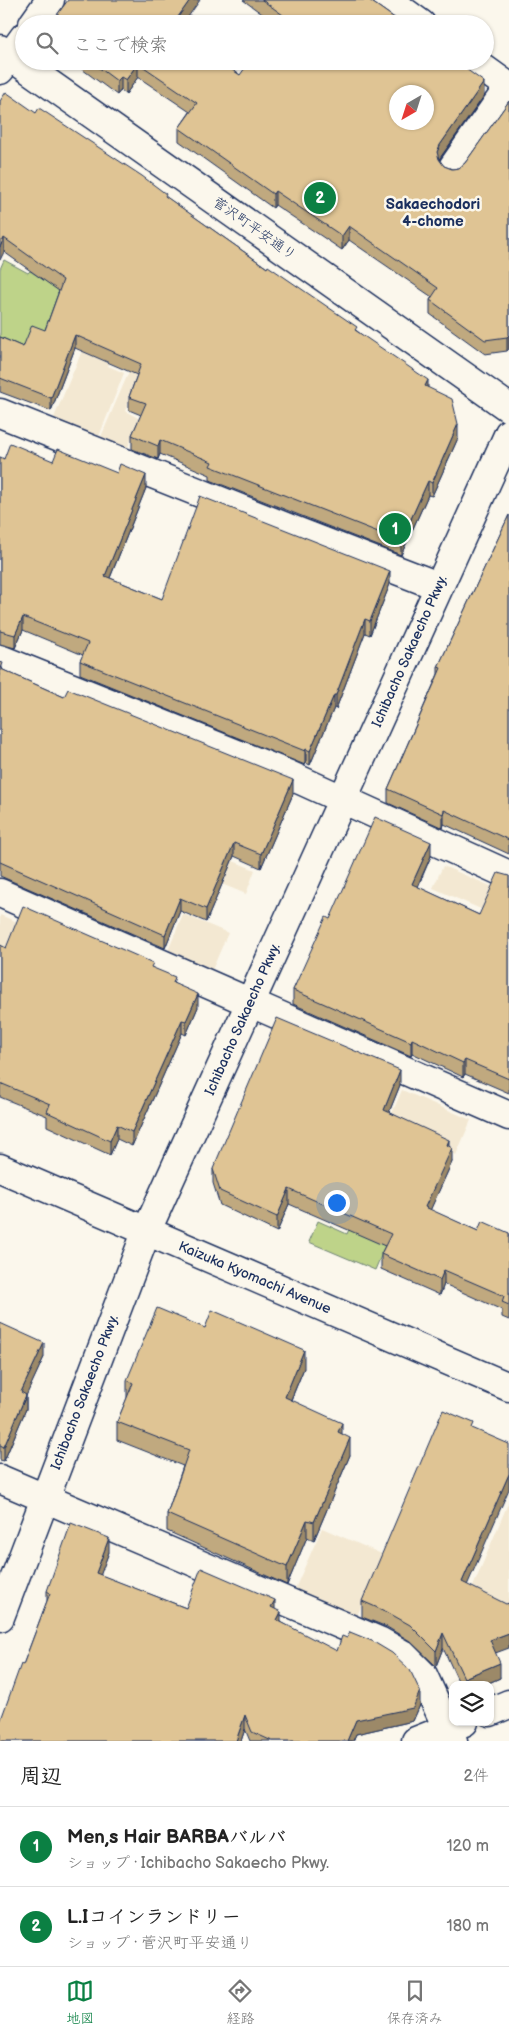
<!DOCTYPE html>
<html lang="ja">
<head>
<meta charset="utf-8">
<style>
	body { margin:0; font-family:"Balsamiq Sans","Klee One",sans-serif; background:#f6f6f6; color:#222 }
	.controls { position:absolute; right:15px; bottom:15px; display:grid; overflow:hidden; border-radius:10px; box-shadow:0 1px 4px #0004 }
	.controls button { width:45px; height:45px; display:grid; place-items:center; padding:0; border:0; border-bottom:1px solid #e0e0e0; background:#fff; color:#222; font:25px sans-serif }
	.compass { position:absolute; left:389px; top:85px; width:45px; height:45px; border-radius:50%; background:#fff; box-shadow:0 1px 4px #0004; rotate:219deg }
	.you { position:absolute; left:336px; top:1202px; width:18px; height:18px; margin:-12px; border:4px solid #fff; border-radius:50%; background:#1a73e8; box-shadow:0 0 0 8px #1a73e833 }
	.badge { display:grid; place-items:center; width:32px; height:32px; border-radius:50%; background:#0b8043; color:#fff; font-size:16px; font-weight:700 }
	.pin { position:absolute; translate:-50% -50%; border:2px solid #fff; box-shadow:0 1px 5px #0006 }
	.list { margin:0; padding:0; list-style:none }
	h2 { display:flex; justify-content:space-between; align-items:center; height:65px; margin:0; padding:0 20px; font-size:21px }
	h2 small { font-size:16px; font-weight:400; color:#767676 }
	.list li { display:grid; grid-template-columns:32px 1fr auto; gap:15px; align-items:center; box-sizing:border-box; height:80px; padding:0 20px; border-top:1px solid #e0e0e0 }
	.list b { display:block; font-size:19px; white-space:nowrap }
	.list p { margin:0; font-size:16px; white-space:nowrap; color:#767676 }
	.list em { font-size:16px; font-style:normal; color:#767676 }
	.icon { flex:none; width:28px; height:28px; fill:none; stroke:currentColor; stroke-width:2; stroke-linecap:round; stroke-linejoin:round }
	.map { position:relative; flex:none; width:509px; height:1741px; overflow:hidden }
	.search { position:absolute; background:#fff; box-shadow:0 1px 4px #0004; left:15px; right:15px; top:15px; height:55px; display:flex; align-items:center; gap:12px; box-sizing:border-box; padding:0 18px; border-radius:28px; color:#767676; font-size:19px }
	.sheet { height:225px; background:#fff }
	nav { display:flex; justify-content:space-around; align-items:center; box-sizing:border-box; height:70px; border-top:1px solid #e0e0e0; background:#fff; font-size:14px; color:#767676 }
	nav a { display:grid; justify-items:center; gap:2px }
	nav .on { color:#0b8043 }
	.map>svg:first-child { display:block }
	.built { fill:#f3e8d2 }
	.green { fill:#bed389; stroke:#6c8174 }
	.lines { fill:none; stroke-linecap:round; stroke-linejoin:round }
	.minor-casing { stroke:#1b2f5e; stroke-width:31 }
	.minor { stroke:#fbf7ec; stroke-width:28 }
	.wall { fill:#c0a97f; stroke:#1b2f5e }
	.shaded-wall { fill:#9c8968; stroke:#1b2f5e }
	.building { fill:#dfc494; stroke:#1b2f5e; fill-rule:evenodd }
	.labels { text-anchor:middle; stroke-width:5; stroke-linejoin:round; paint-order:stroke }
	.street-label { font-size:14px; fill:#1b2f5e; stroke:#fbf7ec }
	.neighbourhood-label { font-size:15px; font-weight:bold; fill:#1b2f5e; stroke:#fbf7ec }
</style>
</head>
<body>
<div class="map">
<svg width="509" height="1741" viewBox="0 0 509 1741">
	<rect width="100%" height="100%" fill="#fbf7ec"/>
	<filter id="ink" filterUnits="userSpaceOnUse"><feTurbulence type="fractalNoise" baseFrequency=".02" numOctaves="2"/><feDisplacementMap in="SourceGraphic" scale="10" xChannelSelector="R" yChannelSelector="G"/><feConvolveMatrix kernelMatrix="1 2 1 2 8 2 1 2 1" color-interpolation-filters="sRGB"/></filter>
	<g filter="url(#ink)">
		<path class="built" d="M89 334 116 347 108 366 124 373 98 439 53 420Z
			M131 367 141 372 125 411 140 419 127 449 100 439Z
			M182 840 255 870 246 894 173 864Z
			M443 866 493 887 483 910 433 888Z
			M183 914 228 933 212 970 168 951Z
			M0 915 17 922 3 953 0 952Z
			M402 1090 471 1120 456 1155 387 1125Z
			M509 1501V1614L467 1601Z
			M322 1528 384 1555 356 1618 294 1591Z"/>
		<path class="green" d="M4 260 28 273 30 271 61 291 44 340 22 354 0 345V269Z
			M353 1220 386 1244 375 1270 309 1242 318 1221 347 1234Z"/>
		<g class="lines">
			<g class="minor-casing">
				<path id="minor" d="M388 0 421 24
					M33 24 50 0
					M0 49 509 408
					M473 61 509 87
					M0 70 24 37
					M453 167 509 87
					M0 413 288 528 438 586
					M0 659 287 774 509 875
					M0 893 509 1116
					M0 1168 509 1387
					M0 1479 379 1641 402 1654 423 1675 453 1741
					M0 1617 147 1230 509 433
					M490 1712 509 1704
					M416 1741 464 1722"/>
			</g>
			<use href="#minor" class="minor"/>
		</g>
		<path class="wall" d="M243 0H369L403 24H276Z
			M71 61H219L240 75 484 96 440 158 439 160 444 166 452 169 459 168 465 163 509 101V349L507 351 485 354 430 314V300L432 297 349 240 342 250 275 205 273 208 179 141V128L190 112 138 77 126 94 121 90 117 95Z
			M0 101 36 113 166 197 357 331 428 388 458 438 432 496 428 495 401 555 210 480V475L160 454 158 459 132 449V435L141 415 129 410V397L137 375 75 348 51 411 0 392V337L23 347 45 330 59 291 4 252Z
			M0 457 4 459 53 461 146 488 110 578 162 599 390 584 370 635 365 633 336 709 334 708 310 765 306 763 305 765 80 674V661L83 655 23 630 15 648 0 644Z
			M509 515V854L444 824 443 828 388 803V789L438 674V667Z
			M0 662 3 670 64 697 293 794 261 868 234 856 206 922 180 911 165 948 0 876Z
			M431 856 418 887 479 915 509 876V1093L465 1074 463 1077 412 1053 411 1056 293 1004V990L330 919Z
			M0 945 6 948 153 968 175 984 198 1007 186 1035 182 1033 132 1146 117 1139 110 1155 47 1126V1116L0 1097Z
			M400 1085 389 1112 449 1146 452 1162 430 1210 478 1231 509 1233V1320L502 1317V1310L444 1284 440 1295 381 1269V1254L385 1246 289 1204 277 1232 220 1205 213 1183V1169Z
			M0 1323 44 1357 26 1395V1409L4 1461 0 1460Z
			M205 1328 304 1368 291 1400 342 1434 350 1455 314 1540 307 1537 287 1585 167 1531V1514L183 1466 117 1440V1422L127 1398V1380Z
			M109 1552 100 1575 186 1608 275 1609 281 1622 420 1705 413 1721 356 1734 353 1741H250L245 1729 241 1741H0L23 1665 47 1601V1591Z
			M468 1585 495 1653 500 1678 484 1685H460L443 1648 436 1666 410 1641 387 1627 362 1617V1601Z"/>
		<path class="shaded-wall" d="M190 0H200L183 24H173Z
			M138 63V77L126 94V80Z
			M121 77V90L117 95V81Z
			M484 82V96L440 158 437 166V152L440 145Z
			M275 191V205L273 208V194Z
			M349 226V240L342 250V236Z
			M4 238V252L0 260V247Z
			M75 335V348L51 411V398Z
			M509 335V349L507 351V337Z
			M428 380V394L425 386Z
			M458 424V438L432 496V483Z
			M160 440V454L158 459V446Z
			M146 475V488L105 590V576Z
			M428 481V495L401 555V541Z
			M390 571V584L370 635V621Z
			M23 617V630L15 648V635Z
			M365 619V633L336 709V695Z
			M334 695V708L310 765V751Z
			M306 749V763L305 765V751Z
			M293 780V794L261 868V854Z
			M444 810V824L443 828V814Z
			M431 842V856L412 898V884Z
			M234 843V856L206 922V909Z
			M180 898V911L165 948V935Z
			M198 994V1007L186 1035V1021Z
			M182 1020V1033L132 1146V1132Z
			M412 1039V1053L411 1056V1042Z
			M465 1060V1074L463 1077V1063Z
			M400 1070V1085L384 1125V1110Z
			M117 1125V1139L110 1155V1141Z
			M449 1140V1154L452 1148V1162L425 1222V1207Z
			M289 1189V1204L277 1232V1217Z
			M444 1270V1284L440 1295V1280Z
			M44 1343V1357L21 1407V1392Z
			M304 1350V1368L285 1414V1397Z
			M26 1395V1409L4 1461V1447Z
			M342 1423V1441L338 1432Z
			M350 1438V1455L314 1540V1522Z
			M509 1474V1489L462 1597V1582Z
			M307 1520V1537L287 1585V1567Z
			M109 1538V1552L96 1587V1573Z
			M275 1600V1613L271 1607Z
			M281 1612V1626L277 1620Z
			M443 1633V1648L436 1666V1651Z
			M509 1633V1648L490 1655V1640Z
			M500 1663V1678L484 1685H464V1678Z
			M420 1691V1705L413 1721 356 1734 353 1741H347L356 1720Z
			M245 1715V1729L241 1741H236Z"/>
		<path class="building" d="M68 0H190L173 24H52L51 23Z
			M262 0H369L403 24H277L283 15Z
			M90 61H219L240 75 250 61H455L484 82 440 145 437 152 439 159 444 166 452 169 459 168 465 163 509 101V335L507 337 485 340 430 300 438 288 349 226 342 236 275 191 273 194 179 128 197 103 138 63 126 80 121 77 117 81ZM396 92H426V122H396Z
			M6 92 36 113 39 108 142 176 166 194 165 196 267 268 268 266 357 327 355 330 428 380 425 386 452 399 458 424 432 483 428 481 401 541 210 466 212 462 160 440 158 446 132 435 146 403 129 397 141 364 75 335 51 398 0 378V337L23 347 32 325 45 330 63 280 4 238 0 247V101Z
			M10 443 53 461 58 449 117 473 120 464 146 475 105 576 162 599 200 496 390 571 370 621 365 619 336 695H334L310 751 306 749 305 751 80 661 88 643 23 617 15 635 0 631V457L4 459Z
			M509 515V840L444 810 443 814 388 789 441 668 438 667Z
			M0 662 3 663 1 669 64 697 68 689 293 780 261 854 234 843 206 909 180 898 165 935 0 862Z
			M375 817 431 842 412 884 479 915 498 873 509 876V1079L465 1060 463 1063 412 1039 411 1042 293 990 326 917 330 919Z
			M23 906 153 963 151 967 175 977 173 983 198 994 186 1021 182 1020 132 1132 117 1125 110 1141 47 1112 50 1104 0 1083V945L6 948Z
			M277 1018 400 1070 384 1110 449 1140 447 1145 452 1148 425 1207 478 1231 482 1221 509 1233V1305L502 1302 504 1296 444 1270 440 1280 381 1254 391 1234 289 1189 277 1217 220 1191 213 1169Z
			M157 1308 205 1328 212 1310 304 1350 285 1397 342 1423 338 1432 350 1438 314 1522 307 1520 287 1567 167 1514 189 1450 117 1422 133 1383 127 1380Z
			M0 1323 44 1343 21 1392 26 1395 4 1447 0 1445Z
			M443 1410 474 1423 472 1428 509 1444V1474L462 1582 506 1604 509 1603V1633L490 1640 500 1663 464 1678 443 1633 436 1651 410 1625 387 1612 362 1601Z
			M71 1523 109 1538 96 1573 186 1608 201 1568 275 1600 271 1607 281 1612 277 1620 337 1651 342 1636 347 1638 350 1632 372 1641 392 1653 410 1670 420 1691 413 1708 356 1720 347 1741H272L252 1732 245 1715 236 1741H0V1722L21 1664 23 1665 50 1593 47 1591Z"/>
	</g>
	<g class="labels">
		<g class="street-label">
			<text transform="translate(255 228) rotate(35)" y="5">菅沢町平安通り</text>
			<text transform="translate(409 651) rotate(-66)" y="5">Ichibacho Sakaecho Pkwy.</text>
			<text transform="translate(242 1019) rotate(-66)" y="5">Ichibacho Sakaecho Pkwy.</text>
			<text transform="translate(255 1277) rotate(23)" y="5">Kaizuka Kyomachi Avenue</text>
			<text transform="translate(84 1392) rotate(-69)" y="5">Ichibacho Sakaecho Pkwy.</text>
		</g>
		<g class="neighbourhood-label">
			<text x="433" y="209">Sakaechodori<tspan x="433" dy="17">4-chome</tspan></text>
		</g>
	</g>
</svg>
<div class="controls">
<button><svg class="icon" aria-label="layers" viewBox="0 0 24 24"><path d="M12 4l9 5-9 5-9-5zM3 14l9 5 9-5"/></svg></button>
</div>
<svg class="compass" viewBox="-18 -18 36 36"><path d="M0-13l5 13h-10z" fill="#e53935"/><path d="M0 13l5-13h-10z" fill="#767676"/></svg>
<div class="you"></div>
<div class="pin badge" style="left:395px;top:529px">1</div>
<div class="pin badge" style="left:320px;top:198px">2</div>
<div class="search"><svg class="icon" aria-label="search" viewBox="0 0 24 24"><circle cx="10" cy="10" r="6"/><path d="M15 15l6 6"/></svg>ここで検索</div>
</div>
<section class="sheet">
<h2>周辺<small>2件</small></h2>
<ul class="list">
<li><span class="badge">1</span><div><b>Men,s Hair BARBAバルバ</b><p>ショップ · Ichibacho Sakaecho Pkwy.</p></div><em>120 m</em></li>
<li><span class="badge">2</span><div><b>L.Iコインランドリー</b><p>ショップ · 菅沢町平安通り</p></div><em>180 m</em></li>
</ul>
</section>
<nav>
<a class="on"><svg class="icon" aria-label="map" viewBox="0 0 24 24"><path d="M3 6l6-2 6 2 6-2v14l-6 2-6-2-6 2zM9 4v14M15 6v14"/></svg>地図</a>
<a><svg class="icon" aria-label="directions" viewBox="0 0 24 24"><path d="M12 3l9 9-9 9-9-9zM9 14v-3h6M13 9l2 2-2 2"/></svg>経路</a>
<a><svg class="icon" aria-label="saved" viewBox="0 0 24 24"><path d="M7 4h10v16l-5-4-5 4z"/></svg>保存済み</a>
</nav>
</body>
</html>
